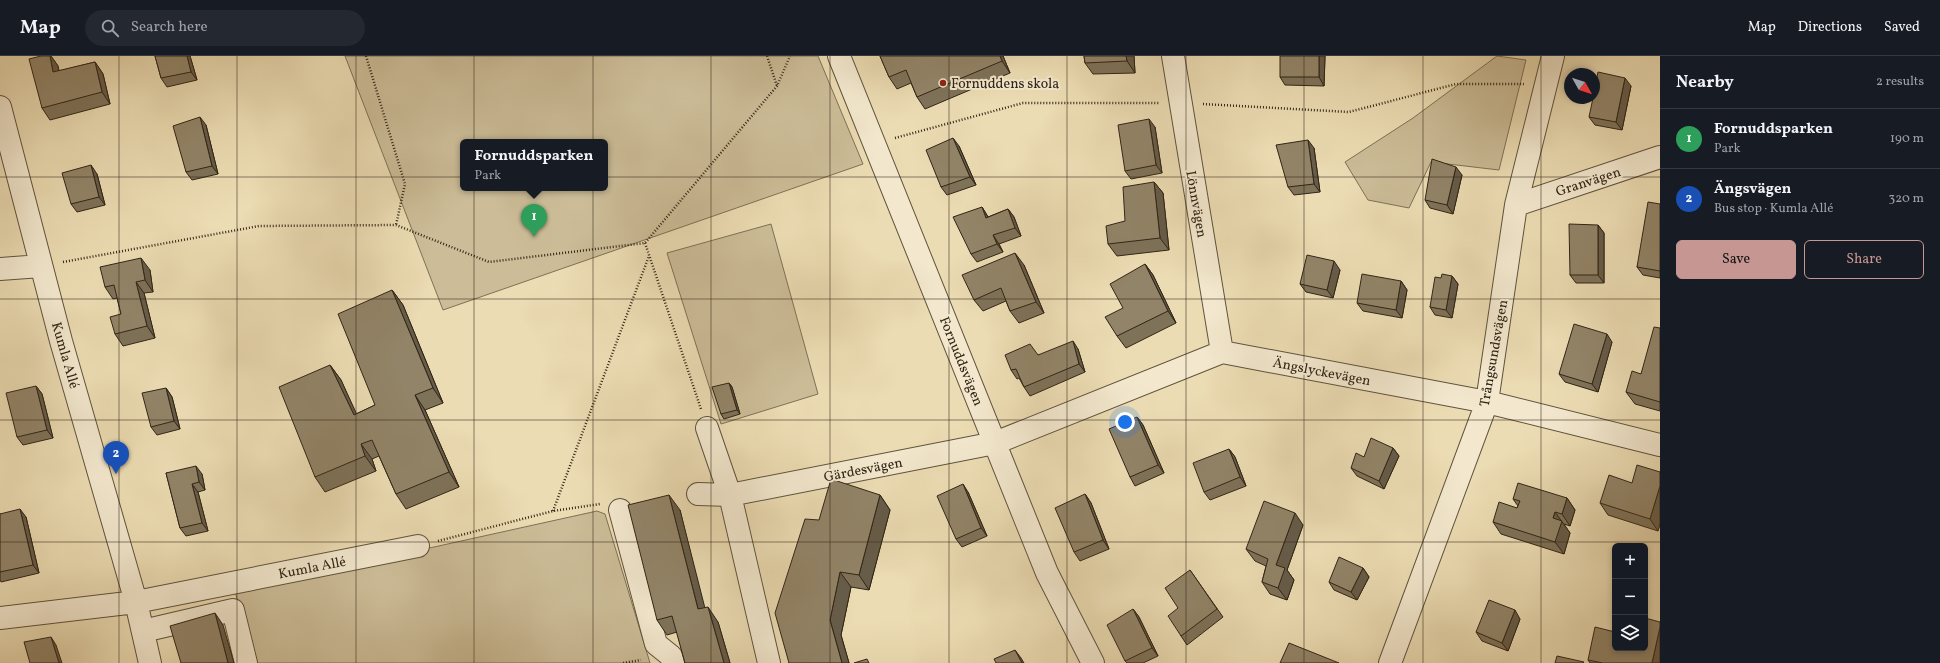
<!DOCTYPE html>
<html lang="en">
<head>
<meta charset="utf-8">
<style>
	body { margin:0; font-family:Vollkorn,serif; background:#242831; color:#f1f3f6 }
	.controls { position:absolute; right:12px; bottom:12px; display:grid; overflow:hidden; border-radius:6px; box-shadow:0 2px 6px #0003 }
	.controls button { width:36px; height:36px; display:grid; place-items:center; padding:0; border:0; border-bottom:1px solid #363941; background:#171b24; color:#f1f3f6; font:20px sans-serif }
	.compass { position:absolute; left:1564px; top:12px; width:36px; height:36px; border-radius:50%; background:#171b24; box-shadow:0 2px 6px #0003; rotate:129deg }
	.you { position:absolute; left:1125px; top:366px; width:14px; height:14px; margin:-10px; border:3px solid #fff; border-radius:50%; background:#1a73e8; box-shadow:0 0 0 6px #1a73e833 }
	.badge { display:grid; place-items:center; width:26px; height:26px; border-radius:50%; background:#c59692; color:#fff; font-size:13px; font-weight:700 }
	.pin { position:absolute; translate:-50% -33px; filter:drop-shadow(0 1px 2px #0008) }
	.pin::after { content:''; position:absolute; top:21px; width:14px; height:12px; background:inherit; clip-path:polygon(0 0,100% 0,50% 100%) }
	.popup { position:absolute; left:460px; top:83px; width:148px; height:52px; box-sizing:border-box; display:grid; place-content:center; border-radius:6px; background:#171b24; filter:drop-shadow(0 1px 3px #0005); font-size:13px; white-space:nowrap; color:#9ea1a6 }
	.popup b { font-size:15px; color:#f1f3f6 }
	.popup::after { content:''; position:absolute; left:50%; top:100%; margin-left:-8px; border:8px solid transparent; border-top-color:#171b24 }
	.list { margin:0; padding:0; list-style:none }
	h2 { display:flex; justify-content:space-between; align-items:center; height:52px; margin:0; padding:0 16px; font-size:17px }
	h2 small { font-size:13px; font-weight:400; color:#9ea1a6 }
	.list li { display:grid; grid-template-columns:26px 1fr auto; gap:12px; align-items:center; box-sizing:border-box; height:60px; padding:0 16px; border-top:1px solid #363941 }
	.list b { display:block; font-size:15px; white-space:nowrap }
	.list p { margin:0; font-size:13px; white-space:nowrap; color:#9ea1a6 }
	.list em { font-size:13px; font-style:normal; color:#9ea1a6 }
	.actions { display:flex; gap:8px; padding:12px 16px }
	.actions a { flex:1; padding:9px 0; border:1px solid #c59692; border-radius:6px; text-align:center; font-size:14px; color:#c59692 }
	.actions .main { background:#c59692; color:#111 }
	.icon { flex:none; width:22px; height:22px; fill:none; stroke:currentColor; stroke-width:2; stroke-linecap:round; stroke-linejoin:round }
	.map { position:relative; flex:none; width:1660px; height:607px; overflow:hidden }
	header { display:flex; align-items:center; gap:24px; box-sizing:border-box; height:56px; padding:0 20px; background:#171b24; border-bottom:1px solid #363941 }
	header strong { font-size:19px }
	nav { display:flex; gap:22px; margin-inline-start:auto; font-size:14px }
	.search { width:280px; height:36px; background:#242831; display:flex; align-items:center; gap:10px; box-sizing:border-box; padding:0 14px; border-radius:22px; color:#9ea1a6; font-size:15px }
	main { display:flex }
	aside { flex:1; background:#171b24 }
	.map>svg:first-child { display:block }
	.green { fill:#ccbd98; stroke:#7e7157; fill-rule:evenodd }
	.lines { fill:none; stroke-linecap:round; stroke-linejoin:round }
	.minor-casing { stroke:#5f533d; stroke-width:24 }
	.path { stroke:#302516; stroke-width:2.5; stroke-dasharray:1 2; stroke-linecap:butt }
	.minor { stroke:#f3e8ce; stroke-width:22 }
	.wall { fill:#7e7259; stroke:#302516 }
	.shaded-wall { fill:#665c49; stroke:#302516 }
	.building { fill:#928468; stroke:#302516 }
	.grid { fill:none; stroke:#302516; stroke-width:1; stroke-opacity:0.55 }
	.poi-dot { fill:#8f2418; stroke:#f3e8ce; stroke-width:1.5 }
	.labels { text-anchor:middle; stroke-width:4; stroke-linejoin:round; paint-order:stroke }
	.poi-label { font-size:14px; fill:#302516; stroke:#f3e8ce; text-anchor:start }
	.street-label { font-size:14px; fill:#302516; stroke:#f3e8ce }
</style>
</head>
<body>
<header>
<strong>Map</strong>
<div class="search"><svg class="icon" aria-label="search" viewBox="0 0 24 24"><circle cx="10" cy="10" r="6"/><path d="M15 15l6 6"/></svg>Search here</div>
<nav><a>Map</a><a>Directions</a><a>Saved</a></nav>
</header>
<main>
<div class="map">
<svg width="1660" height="607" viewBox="0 0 1660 607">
	<rect width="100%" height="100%" fill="#ecdcb3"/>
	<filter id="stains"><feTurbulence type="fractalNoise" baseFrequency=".005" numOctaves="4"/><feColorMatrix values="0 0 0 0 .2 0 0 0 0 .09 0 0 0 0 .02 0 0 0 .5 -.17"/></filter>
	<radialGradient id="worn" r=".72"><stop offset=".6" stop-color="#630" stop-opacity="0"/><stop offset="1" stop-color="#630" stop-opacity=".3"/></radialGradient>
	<path class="green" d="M345 0H818L863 108 443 254ZM463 86H605V132H463Z
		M1497 0 1526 4 1499 114 1431 106 1409 152 1368 144 1345 106 1413 62Z
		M771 168 818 338 721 368 667 197Z
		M597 455 605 458 650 607H253L235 535Z"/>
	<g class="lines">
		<g class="minor-casing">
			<path id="minor" d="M839 0 1047 517 1093 607
				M1173 0 1222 296
				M0 51 61 285 136 546 150 607
				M1516 149 1660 101
				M0 213 41 210
				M707 372 730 439 769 607
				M698 438 730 439 995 387 1222 296 1487 346 1660 389
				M620 454 656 588 671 600 673 607
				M0 562 136 546 418 490
				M143 575 233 554 246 607
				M1390 607 1487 346 1516 149 1553 0"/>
		</g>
		<path class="path" d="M366 0 405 128 396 169
			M767 0 777 30
			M1203 48 1349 56 1456 28H1524
			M895 82 1023 47H1160
			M645 187 701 353
			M63 206 259 170 396 169 489 206 645 187 777 30 790 0
			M553 455 649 200
			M438 485 553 455 600 448
			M623 607 641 604"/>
		<use href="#minor" class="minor"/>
	</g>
	<path class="wall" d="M41 0H51L58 10 59 15 95 6 103 18 110 48 50 64 42 52Z
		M155 0H190L197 24 167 31 161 22Z
		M880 0H1003L1010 17 925 53 917 41 911 27 897 33 889 21Z
		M1084 0H1134L1135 17 1093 18 1085 7Z
		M1325 0 1324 30 1285 29 1280 21Z
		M1631 30 1622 74 1595 69 1589 61Z
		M206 69 218 118 192 124 186 116Z
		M1155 71 1162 117 1131 123 1125 115Z
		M959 90 976 129 947 139 941 131Z
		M1314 92 1320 136 1294 139 1288 131Z
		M97 118 105 149 77 156 71 148Z
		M1462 119 1453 158 1430 152 1425 144Z
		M1154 126 1163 137 1169 194 1117 200 1108 188Z
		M1660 148V222L1643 219 1637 211Z
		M982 151 988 161 1008 153 1014 161 1021 180 999 188 1003 196 977 206 971 198Z
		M1598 169 1604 177V227H1576L1570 219Z
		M1145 208 1153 219 1176 267 1126 292 1117 280Z
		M1024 209 1044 257 1019 267 1010 255 1006 245 983 255 974 244Z
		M150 214 153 236 144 237 155 282 123 290 115 278 121 258 117 242 113 243 105 231Z
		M1340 214 1333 242 1306 236 1300 228Z
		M1452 220 1458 228 1452 262 1435 259 1430 251 1441 222Z
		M1401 225 1407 234 1402 262 1363 255 1357 247Z
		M392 234 403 249 443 347 425 354 459 431 406 453 396 438 379 400 372 403 376 415 325 436 315 421 330 309 341 324 356 358 375 349Z
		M1660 272V355L1635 348 1626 336 1641 318Z
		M1612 286 1598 336 1565 326 1559 318Z
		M1078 293 1085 316 1030 340 1024 331 1019 322 1017 323 1011 314 1038 299Z
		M729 327 732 331 740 358 724 363 721 358Z
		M36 330 42 338 53 382 23 389 17 381Z
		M166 332 172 341 180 373 157 379 151 371Z
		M1137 361 1143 369 1164 417 1135 430 1130 421Z
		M1393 392 1399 400 1384 433 1357 420 1351 412 1364 401Z
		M1229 393 1235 401 1246 430 1210 444 1204 436Z
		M1660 416V468L1658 475 1608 459 1600 447 1632 427Z
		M166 417 202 418 205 434 198 436 208 475 186 480 180 472Z
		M968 436 987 480 962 491 956 483Z
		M1085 438 1091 447 1109 493 1080 505 1074 496Z
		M880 439 890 454 869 534 851 531 841 579 849 607H789L819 464Z
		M1567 442 1575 454 1570 470 1564 468 1570 477 1564 498 1501 478 1493 466 1517 452 1518 450 1513 443Z
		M680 454 704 552 718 566 730 607H685L677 576 667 579 657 564Z
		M0 458 26 461 39 517 1 526 0 524Z
		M1303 469 1287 514 1294 524 1287 544 1270 538 1262 526 1266 510 1255 505 1246 493Z
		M1363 512 1369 521 1357 544 1334 534 1329 526Z
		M1190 514 1223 561 1187 589 1181 580 1178 552Z
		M1133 553 1139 561 1158 600 1143 607H1127L1125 605Z
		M1520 563 1508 595 1482 585 1476 576Z
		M1615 592 1660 607H1590L1588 604Z"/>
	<path class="shaded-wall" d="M50 0H51L58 10 62 28 53 16Z
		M187 0H190L197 24 191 16Z
		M1000 0H1003L1010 17 1002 5Z
		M1126 0H1134L1135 17 1127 5Z
		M1319 0H1325L1324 30 1319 21Z
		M95 6 103 18 110 48 102 36Z
		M1625 22 1631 30 1622 74 1616 66Z
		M200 61 206 69 218 118 212 110Z
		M1149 63 1155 71 1162 117 1156 109Z
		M953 82 959 90 976 129 970 121Z
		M1308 84 1314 92 1320 136 1314 128Z
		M91 109 97 118 105 149 99 141Z
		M1456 111 1462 119 1453 158 1447 149Z
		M1154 126 1163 137 1169 194 1160 182Z
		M982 151 987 159 992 170 986 162Z
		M1008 153 1014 161 1021 180 1015 172Z
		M1598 169 1604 177V227L1598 219Z
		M993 179 999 188 1003 196 997 188Z
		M1015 197 1024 209 1044 257 1036 246Z
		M141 202 150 214 153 236 145 224Z
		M1334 205 1340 214 1333 242 1327 234Z
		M1145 208 1153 219 1176 267 1168 255Z
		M1452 220 1458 228 1452 262 1446 254Z
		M1401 225 1407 234 1402 262 1396 254Z
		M136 226 144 237 155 282 147 270Z
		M392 234 403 249 443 347 433 332Z
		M1607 278 1612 286 1598 336 1592 328Z
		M1073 285 1078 293 1085 316 1079 308Z
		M330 309 341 324 364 374 354 359Z
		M729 327 732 331 740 358 737 354Z
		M36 330 42 338 53 382 47 374Z
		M166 332 172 341 180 373 174 365Z
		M415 339 425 354 459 431 449 416Z
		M1137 361 1143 369 1164 417 1158 409Z
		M361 388 372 403 376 415 365 400Z
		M1393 392 1399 400 1384 433 1379 425Z
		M1229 393 1235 401 1246 430 1240 421Z
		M196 410 202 418 205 434 199 426Z
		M192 428 198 436 208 475 202 467Z
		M963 428 968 436 987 480 981 472Z
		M1660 430V468L1658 475 1650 463Z
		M1085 438 1091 447 1109 493 1103 484Z
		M669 439 680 454 709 568 698 553Z
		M880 439 890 454 869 534 859 519Z
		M1567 442 1575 454 1570 470 1562 458Z
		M20 453 26 461 39 517 33 509Z
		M1555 456 1570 477 1564 498 1555 486 1553 462Z
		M1295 457 1303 469 1287 514 1294 524 1287 544 1278 532 1276 509Z
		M1363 512 1369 521 1357 544 1351 536Z
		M840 516 851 531 841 579 849 607H842L830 564Z
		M708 551 718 566 730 607H724Z
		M1133 553 1139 561 1158 600 1152 592Z
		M1515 554 1520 563 1508 595 1502 587Z
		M215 557 223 569 234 607H228Z
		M1660 571V607H1652Z
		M51 581 56 589 62 607H59Z
		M1015 594 1021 602 1024 607H1022Z"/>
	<path class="building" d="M41 0H50L53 16 95 6 102 36 42 52 29 3Z
		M155 0H187L191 16 161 22Z
		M880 0H1000L1002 5 917 41 906 14 889 21Z
		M1084 0H1126L1127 5 1085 7Z
		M1280 0H1319V21H1280Z
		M1598 16 1625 22 1616 66 1589 61 1593 42H1594V35Z
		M200 61 212 110 186 116 173 70Z
		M1149 63 1156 109 1125 115 1118 69Z
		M953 82 970 121 941 131 926 94Z
		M1308 84 1314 128 1288 131 1276 89Z
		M1432 103 1456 111 1447 149 1425 144Z
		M91 109 99 141 71 148 62 117Z
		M1154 126 1160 182 1108 188 1106 170 1125 165 1123 131Z
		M1648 146 1660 148V215L1637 211Z
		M982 151 986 162 1008 153 1015 172 993 179 997 188 971 198 953 161Z
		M1569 168 1598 169V219H1570Z
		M1015 197 1036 246 1010 255 1001 232 974 244 962 219Z
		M1307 199 1334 205 1327 234 1300 228Z
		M141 202 145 224 136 226 147 270 115 278 110 261 121 258 114 229 105 231 100 211Z
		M1145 208 1168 255 1117 280 1105 261 1123 252 1110 228Z
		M1362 218 1401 225 1396 254 1357 247Z
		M1442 218 1452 220 1446 254 1430 251 1435 221 1441 222Z
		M392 234 433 332 415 339 449 416 396 438 372 384 361 388 365 400 315 421 279 331 330 309 354 359 375 349 338 258Z
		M1574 268 1607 278 1592 328 1559 318Z
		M1654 271 1660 272V346L1626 336 1632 315 1641 318Z
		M1073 285 1079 308 1024 331 1016 313 1011 314 1005 299 1030 288 1038 299Z
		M729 327 737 354 721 358 712 331Z
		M36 330 47 374 17 381 6 337Z
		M166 332 174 365 151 371 142 337Z
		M1137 361 1158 409 1130 421 1109 373Z
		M1371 382 1393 392 1379 425 1351 412 1356 397 1364 401Z
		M1229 393 1240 421 1204 436 1193 407Z
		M1637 409 1660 416V430L1650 463 1600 447 1609 419 1632 427Z
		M196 410 199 426 192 428 202 467 180 472 166 417Z
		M831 423 880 439 859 519 840 516 830 564 842 607H789L775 557 805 463 819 464Z
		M1518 427 1567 442 1562 458 1555 456 1553 462 1562 465 1555 486 1493 466 1499 446 1517 452 1520 445 1513 443Z
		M963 428 981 472 956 483 937 440Z
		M1085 438 1103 484 1074 496 1055 452Z
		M669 439 698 553 708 551 724 607H685L672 560 657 564 628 449Z
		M1264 445 1295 457 1276 509 1285 512 1278 532 1262 526 1268 503 1246 493Z
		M20 453 33 509 0 516V458Z
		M1339 501 1363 512 1351 536 1329 526Z
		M1190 514 1217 553 1181 580 1168 560 1178 552 1165 532Z
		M1489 544 1515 554 1502 587 1476 576Z
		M1133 553 1152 592 1125 605 1107 569Z
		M215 557 228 607H181L170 570Z
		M1645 562 1660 566V571L1652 607H1603L1588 604 1595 571 1615 576V592H1645Z
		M51 581 59 607H30L24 586Z
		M1289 587 1339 607H1280Z
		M1015 594 1022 607H996L994 603Z
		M1557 600 1584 606 1583 607H1555Z
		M867 603 869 607H854Z"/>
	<path class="grid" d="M119 0V607M237 0V607M356 0V607M474 0V607M593 0V607M711 0V607M830 0V607M949 0V607M1067 0V607M1186 0V607M1304 0V607M1423 0V607M1541 0V607M0 121H1660M0 243H1660M0 364H1660M0 486H1660"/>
	<circle class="poi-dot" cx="943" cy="27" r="4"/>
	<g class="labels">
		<g class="poi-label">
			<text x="951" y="32">Fornuddens skola</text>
		</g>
		<g class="street-label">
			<text transform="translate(1588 125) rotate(-18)" y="5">Granvägen</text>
			<text transform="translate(1197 148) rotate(80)" y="5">Lönnvägen</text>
			<text transform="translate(1493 297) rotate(-80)" y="5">Trångsundsvägen</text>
			<text transform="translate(66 299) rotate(74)" y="5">Kumla Allé</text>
			<text transform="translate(962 305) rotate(68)" y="5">Fornuddsvägen</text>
			<text transform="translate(1322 315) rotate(11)" y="5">Ängslyckevägen</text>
			<text transform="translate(863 413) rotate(-11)" y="5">Gärdesvägen</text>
			<text transform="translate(312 511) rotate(-11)" y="5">Kumla Allé</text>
		</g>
	</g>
	<rect width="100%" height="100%" filter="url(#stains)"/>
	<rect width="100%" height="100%" fill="url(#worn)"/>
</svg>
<div class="controls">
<button>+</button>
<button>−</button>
<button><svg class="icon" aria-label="layers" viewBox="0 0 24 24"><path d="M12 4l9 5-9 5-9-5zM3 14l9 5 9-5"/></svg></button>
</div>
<svg class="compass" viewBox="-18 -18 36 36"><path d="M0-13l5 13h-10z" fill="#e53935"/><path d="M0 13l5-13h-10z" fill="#9ea1a6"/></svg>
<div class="you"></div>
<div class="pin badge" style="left:534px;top:181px;background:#2e9e5b">1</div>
<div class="popup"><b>Fornuddsparken</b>Park</div>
<div class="pin badge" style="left:116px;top:418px;background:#1a4fb4">2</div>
</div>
<aside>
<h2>Nearby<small>2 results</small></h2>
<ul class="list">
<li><span class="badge" style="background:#2e9e5b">1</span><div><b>Fornuddsparken</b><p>Park</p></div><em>190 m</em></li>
<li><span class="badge" style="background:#1a4fb4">2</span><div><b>Ängsvägen</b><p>Bus stop · Kumla Allé</p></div><em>320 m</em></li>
</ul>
<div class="actions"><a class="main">Save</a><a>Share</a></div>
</aside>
</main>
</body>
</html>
